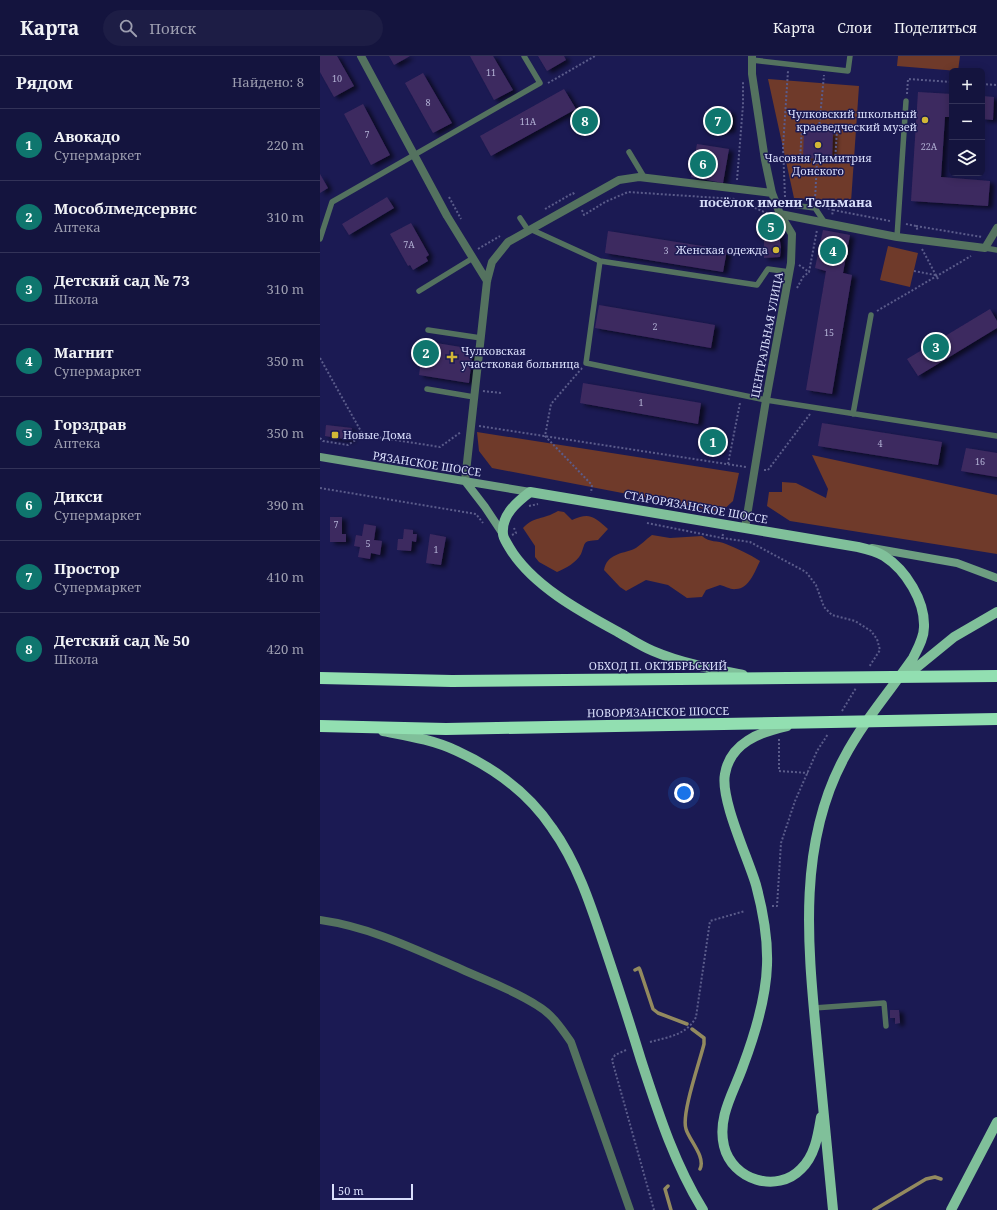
<!DOCTYPE html>
<html lang="ru">
<head>
<meta charset="utf-8">
<style>
	body { margin:0; font-family:"Noto Serif",serif; background:#1d1d45; color:#f1f3f6 }
	.controls { position:absolute; right:12px; top:12px; display:grid; overflow:hidden; border-radius:6px; box-shadow:0 2px 10px #0003 }
	.controls button { width:36px; height:36px; display:grid; place-items:center; padding:0; border:0; border-bottom:1px solid #333358; background:#14143e; color:#f1f3f6; font:20px sans-serif }
	.scale { position:absolute; left:12px; bottom:10px; width:81px; box-sizing:border-box; padding-left:4px; border:2px solid #d9defb; border-top:0; font-size:11px; line-height:14px; white-space:nowrap; color:#d9defb; -webkit-text-stroke:3px #1b1a53; paint-order:stroke }
	.you { position:absolute; left:364px; top:737px; width:14px; height:14px; margin:-10px; border:3px solid #fff; border-radius:50%; background:#1a73e8; box-shadow:0 0 0 6px #1a73e833 }
	.badge { display:grid; place-items:center; width:26px; height:26px; border-radius:50%; background:#0f766e; color:#fff; font-size:13px; font-weight:700 }
	.pin { position:absolute; translate:-50% -50%; border:2px solid #fff; box-shadow:0 1px 4px #0006 }
	.list { margin:0; padding:0; list-style:none }
	h2 { display:flex; justify-content:space-between; align-items:center; height:52px; margin:0; padding:0 16px; font-size:17px }
	h2 small { font-size:13px; font-weight:400; color:#9d9eb0 }
	.list li { display:grid; grid-template-columns:26px 1fr auto; gap:12px; align-items:center; box-sizing:border-box; height:72px; padding:0 16px; border-top:1px solid #333358 }
	.list b { display:block; font-size:15px; white-space:nowrap }
	.list p { margin:0; font-size:13px; white-space:nowrap; color:#9d9eb0 }
	.list em { font-size:13px; font-style:normal; color:#9d9eb0 }
	.icon { flex:none; width:22px; height:22px; fill:none; stroke:currentColor; stroke-width:2; stroke-linecap:round; stroke-linejoin:round }
	.map { position:relative; flex:none; width:677px; height:1154px; overflow:hidden }
	header { display:flex; align-items:center; gap:24px; box-sizing:border-box; height:56px; padding:0 20px; background:#14143e; border-bottom:1px solid #333358 }
	header strong { font-size:19px }
	nav { display:flex; gap:22px; margin-inline-start:auto; font-size:14px }
	.search { width:280px; height:36px; background:#1d1d45; display:flex; align-items:center; gap:10px; box-sizing:border-box; padding:0 14px; border-radius:22px; color:#9d9eb0; font-size:15px }
	main { display:flex }
	aside { flex:1; background:#14143e }
	.map>svg:first-child { display:block }
	.green { fill:#6f3a2a }
	.lines { fill:none; stroke-linecap:round; stroke-linejoin:round }
	.stream { stroke:#938a5f; stroke-width:3.5 }
	.building { fill:#3e2a60; filter:url(#shadow) }
	.path { stroke:#5b5c8b; stroke-width:2; stroke-dasharray:2 2; stroke-linecap:butt }
	.lane { stroke:#54725f; stroke-width:5.5 }
	.street { stroke:#54725f; stroke-width:8 }
	.secondary { stroke:#6d9e81; stroke-width:8 }
	.primary { stroke:#80c09a; stroke-width:10 }
	.highway { stroke:#92dfb1; stroke-width:12 }
	.poi-dot { fill:#d1b736; stroke:#1b1a53; stroke-width:1.5 }
	.labels { text-anchor:middle; stroke-width:3; stroke-linejoin:round; paint-order:stroke }
	.number-label { font-size:9px; fill:#b2b1d4 }
	.poi-label { font-size:11px; fill:#d9defb; stroke:#1b1a53; text-anchor:end }
	.street-label { font-size:11px; fill:#d9defb; stroke:#1b1a53 }
	.quarter-label { font-size:13px; font-weight:bold; fill:#d7ddf9; stroke:#1b1a53 }
</style>
</head>
<body>
<header>
<strong>Карта</strong>
<div class="search"><svg class="icon" aria-label="search" viewBox="0 0 24 24"><circle cx="10" cy="10" r="6"/><path d="M15 15l6 6"/></svg>Поиск</div>
<nav><a>Карта</a><a>Слои</a><a>Поделиться</a></nav>
</header>
<main>
<aside>
<h2>Рядом<small>Найдено: 8</small></h2>
<ul class="list">
<li><span class="badge">1</span><div><b>Авокадо</b><p>Супермаркет</p></div><em>220 m</em></li>
<li><span class="badge">2</span><div><b>Мособлмедсервис</b><p>Аптека</p></div><em>310 m</em></li>
<li><span class="badge">3</span><div><b>Детский сад № 73</b><p>Школа</p></div><em>310 m</em></li>
<li><span class="badge">4</span><div><b>Магнит</b><p>Супермаркет</p></div><em>350 m</em></li>
<li><span class="badge">5</span><div><b>Горздрав</b><p>Аптека</p></div><em>350 m</em></li>
<li><span class="badge">6</span><div><b>Дикси</b><p>Супермаркет</p></div><em>390 m</em></li>
<li><span class="badge">7</span><div><b>Простор</b><p>Супермаркет</p></div><em>410 m</em></li>
<li><span class="badge">8</span><div><b>Детский сад № 50</b><p>Школа</p></div><em>420 m</em></li>
</ul>
</aside>
<div class="map">
<svg width="677" height="1154" viewBox="0 0 677 1154">
	<defs>
		<filter id="shadow"><feDropShadow dx="4.5" dy="2.5" stdDeviation="2" flood-color="#0009"/></filter>
	</defs>
	<rect width="100%" height="100%" fill="#1b1a53"/>
	<path class="green" d="M578 0H640L638 15 577 10Z
		M448 23 539 30 531 146 474 142Z
		M568 190 598 197 590 231 560 224Z
		M157 376 419 417 413 445 401 456 172 412 159 395Z
		M492 399 677 439V498L470 465 447 450 449 436H462V426L476 427 506 442 508 433Z
		M238 455 244 456 252 464C270 456 274 461 288 473L278 484C262 485 266 486 261 498 256 507 246 512 237 516L219 506 215 501V490L203 472C214 460 223 464 238 455Z
		M332 479 350 482 382 480C390 487 397 484 406 488 418 493 429 498 440 505 435 515 429 533 416 533 411 534 405 530 400 529L386 534 382 541 367 542 348 529 326 524 306 535 300 531 284 514C287 498 301 498 314 493 320 490 326 483 332 479Z"/>
	<g class="lines">
		<path class="stream" d="M315 914 319 912 320 914 333 953 338 957 367 968
			M372 973 384 982V988C380 1005 361 1058 366 1073 369 1084 386 1101 380 1113
			M348 1130 345 1133 351 1154
			M554 1154 606 1123 615 1121 621 1123"/>
	</g>
	<path class="building" d="M0 0H17L34 30 14 41 0 16Z
		M69 0H90L74 9Z
		M150 0H173L193 34 174 44Z
		M218 0H244L246 4 227 15Z
		M103 17 132 67 113 77 85 27Z
		M244 33 256 53 171 100 160 80Z
		M598 36 632 38V61H625L621 121 670 125 668 150 591 145Z
		M662 40 674 41 673 64 662 63Z
		M43 48 70 99 51 109 24 58Z
		M385 55H411V74L386 75Z
		M484 74 513 76 512 103 483 102Z
		M377 88 409 93 403 127 371 121Z
		M0 118 8 132 0 137Z
		M67 141 74 152 29 179 22 168Z
		M91 167 109 199 106 201 108 205 93 214 90 209 88 210 70 178Z
		M444 168H455L458 173 461 191 460 201 444 202Z
		M503 174 530 179 523 217 532 219 512 338 486 334 506 215 495 212Z
		M288 175 407 194 403 216 285 197Z
		M279 249 395 269 391 292 275 272Z
		M670 253 677 265V272L598 320 587 303Z
		M104 285 153 293 149 327 99 319Z
		M263 327 381 347 378 368 260 347Z
		M502 367 622 386 618 409 498 390Z
		M6 369 32 372 30 384 5 380Z
		M387 377 403 381 399 396 384 392Z
		M646 392 677 397V421L641 415Z
		M10 461H22V478H26V486H10Z
		M44 468 56 470 54 484 62 485 60 499 51 497 50 503 38 501 40 491 34 490 36 479 42 480Z
		M84 473 93 474V478H97L96 486 92 485 91 495 77 494 78 483H83Z
		M110 478 126 481 121 509 106 507Z
		M570 954H579L580 967 575 968V962H570Z"/>
	<g class="lines">
		<path class="path" d="M228 27 275 0
			M662 28 677 29
			M587 38 588 23 632 26
			M482 71 517 73 515 106 480 104Z
			M499 72 504 19
			M463 103 480 104
			M417 124 423 49V25
			M129 141 141 163
			M465 141 463 91 468 15
			M495 144 497 105
			M504 151 513 154 512 160
			M225 153 253 137 255 139
			M262 154 264 159 285 146 308 136 415 143 451 159
			M513 154 570 165
			M586 168 596 170 598 175
			M596 170 662 181
			M158 193 180 180
			M602 193 618 223
			M479 209 489 216 497 174
			M594 215 615 219
			M477 232 483 221 489 216
			M557 255 651 200
			M0 302 43 379
			M262 312 231 348 225 380 272 429 271 437
			M163 335 181 337
			M159 370 426 411
			M0 382 3 385 28 389 43 379 120 391 141 376
			M408 408 420 347
			M444 414H448L490 358
			M0 432 156 458 163 467
			M209 450 218 448
			M327 467 402 482
			M403 478 402 482 430 486 486 516 496 529 504 551 512 559 535 565 551 575 557 583 560 594 549 611
			M192 479 196 477 194 472
			M522 655 536 632
			M459 683V715L488 717
			M452 850H457L461 787 475 745 497 695 508 678
			M330 986C348 981 367 979 376 961L390 865 425 855
			M306 994 295 999 292 1004 334 1154"/>
		<path class="lane" d="M432 4 528 15 530 0
			M309 96 324 121
			M456 147 495 152 505 167
			M200 162 208 174
			M210 173 280 205 266 307 446 344 677 380
			M577 181 586 45
			M0 183 12 146 220 27 204 0
			M665 192 677 194
			M280 205 437 229 448 213 470 216
			M99 235 153 202
			M108 274 161 282
			M107 333 154 341
			M533 358 551 259
			M494 952 564 947 566 970"/>
		<path class="street" d="M41 0 127 160 167 225
			M460 158 577 181 665 192 677 172
			M145 425 167 225 172 206 188 186 299 124 319 121 452 137
			M425 472 446 344 471 207 472 178 460 158 452 137 445 104 432 18V0
			M0 864C50 871 95 893 141 913 167 925 194 934 218 950 232 958 242 973 251 986L310 1154"/>
		<path class="secondary" d="M0 401 210 436
			M145 425 165 451 183 478
			M552 492 637 507 677 522"/>
		<path class="primary" d="M423 619C393 613 361 607 333 595 321 590 309 582 298 576 261 556 211 529 189 491 187 487 183 482 183 478 181 459 197 446 210 436L538 491C547 493 556 495 564 500 586 514 605 545 604 571 604 582 598 592 593 602 570 635 543 666 524 702 475 793 489 899 498 998 503 1050 508 1102 513 1154
			M585 621 634 581 677 556
			M467 670C440 676 410 687 405 718 400 743 428 802 436 829 443 855 448 882 447 909 446 943 435 978 423 1010 414 1036 397 1061 404 1090 412 1124 457 1138 481 1113 495 1100 498 1079 501 1061
			M63 675C89 680 114 684 137 695 174 712 209 738 232 772 258 808 272 853 286 895 298 931 310 968 321 1004 338 1056 354 1107 383 1154
			M631 1154 677 1066"/>
		<path class="highway" d="M0 622 132 625 677 620
			M0 670 126 673 677 663"/>
	</g>
	<g class="poi-dot">
		<circle cx="605" cy="64" r="4"/>
		<circle cx="498" cy="89" r="4"/>
		<circle cx="456" cy="194" r="4"/>
		<path d="M130 295h4v4h4v4h-4v4h-4v-4h-4v-4h4z"/>
		<rect x="11" y="375" width="8" height="8" rx="2"/>
	</g>
	<g class="labels">
		<g class="number-label">
			<text x="171" y="20">11</text>
			<text x="17" y="26">10</text>
			<text x="108" y="50">8</text>
			<text x="208" y="69">11А</text>
			<text x="47" y="82">7</text>
			<text x="609" y="94">22А</text>
			<text x="89" y="192">7А</text>
			<text x="346" y="198">3</text>
			<text x="335" y="274">2</text>
			<text x="509" y="280">15</text>
			<text x="321" y="350">1</text>
			<text x="560" y="391">4</text>
			<text x="660" y="409">16</text>
			<text x="16" y="472">7</text>
			<text x="48" y="491">5</text>
			<text x="116" y="497">1</text>
		</g>
		<g class="poi-label">
			<text x="597" y="62">Чулковский школьный<tspan x="597" dy="13">краеведческий музей</tspan></text>
			<text x="498" y="106" text-anchor="middle">Часовня Димитрия<tspan x="498" dy="13">Донского</tspan></text>
			<text x="448" y="198">Женская одежда</text>
			<text x="141" y="299" text-anchor="start">Чулковская<tspan x="141" dy="13">участковая больница</tspan></text>
			<text x="23" y="383" text-anchor="start">Новые Дома</text>
		</g>
		<g class="street-label">
			<text transform="translate(447 279) rotate(-79)" y="4">ЦЕНТРАЛЬНАЯ УЛИЦА</text>
			<text transform="translate(107 408) rotate(9)" y="4">РЯЗАНСКОЕ ШОССЕ</text>
			<text transform="translate(376 451) rotate(10)" y="4">СТАРОРЯЗАНСКОЕ ШОССЕ</text>
			<text x="338" y="614">ОБХОД П. ОКТЯБРЬСКИЙ</text>
			<text transform="translate(338 656) rotate(-1)" y="4">НОВОРЯЗАНСКОЕ ШОССЕ</text>
		</g>
		<g class="quarter-label">
			<text x="466" y="151">посёлок имени Тельмана</text>
		</g>
	</g>
</svg>
<div class="controls">
<button>+</button>
<button>−</button>
<button><svg class="icon" aria-label="layers" viewBox="0 0 24 24"><path d="M12 4l9 5-9 5-9-5zM3 14l9 5 9-5"/></svg></button>
</div>
<div class="scale">50 m</div>
<div class="you"></div>
<div class="pin badge" style="left:393px;top:386px">1</div>
<div class="pin badge" style="left:106px;top:297px">2</div>
<div class="pin badge" style="left:616px;top:291px">3</div>
<div class="pin badge" style="left:513px;top:195px">4</div>
<div class="pin badge" style="left:451px;top:171px">5</div>
<div class="pin badge" style="left:383px;top:108px">6</div>
<div class="pin badge" style="left:398px;top:65px">7</div>
<div class="pin badge" style="left:265px;top:65px">8</div>
</div>
</main>
</body>
</html>
